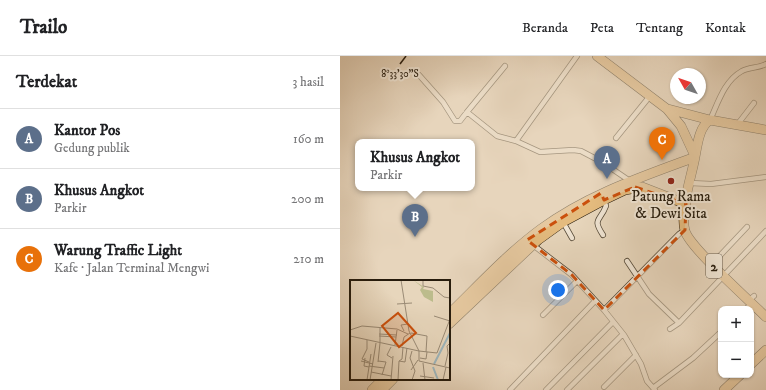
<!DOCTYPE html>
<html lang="id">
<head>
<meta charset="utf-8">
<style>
	body { margin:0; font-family:"IM FELL DW Pica",serif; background:#f6f6f6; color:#202124 }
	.controls { position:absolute; right:12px; bottom:12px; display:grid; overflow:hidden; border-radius:8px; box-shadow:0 1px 3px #0004 }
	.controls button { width:36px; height:36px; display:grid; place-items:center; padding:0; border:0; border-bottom:1px solid #e0e0e0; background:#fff; color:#202124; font:20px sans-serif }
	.compass { position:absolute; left:330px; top:12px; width:36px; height:36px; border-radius:50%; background:#fff; box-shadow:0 1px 3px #0004; rotate:310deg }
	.you { position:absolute; left:218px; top:234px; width:14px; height:14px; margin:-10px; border:3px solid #fff; border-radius:50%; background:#1a73e8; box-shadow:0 0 0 6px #1a73e833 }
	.badge { display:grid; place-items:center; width:26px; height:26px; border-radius:50%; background:#8f2418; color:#fff; font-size:13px; font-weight:700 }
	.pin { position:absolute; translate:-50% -33px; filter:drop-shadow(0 1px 2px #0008) }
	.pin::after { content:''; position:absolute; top:21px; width:14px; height:12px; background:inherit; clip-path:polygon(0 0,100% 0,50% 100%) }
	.popup { position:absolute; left:15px; top:83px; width:120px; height:52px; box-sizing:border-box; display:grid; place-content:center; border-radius:8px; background:#fff; filter:drop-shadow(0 1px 3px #0005); font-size:13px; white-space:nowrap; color:#757577 }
	.popup b { font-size:15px; color:#202124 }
	.popup::after { content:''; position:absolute; left:50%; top:100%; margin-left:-8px; border:8px solid transparent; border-top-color:#fff }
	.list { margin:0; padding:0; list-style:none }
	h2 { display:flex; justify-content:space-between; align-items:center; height:52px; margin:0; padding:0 16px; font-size:17px }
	h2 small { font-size:13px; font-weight:400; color:#757577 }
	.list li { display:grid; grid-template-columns:26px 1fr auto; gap:12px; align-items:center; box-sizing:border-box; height:60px; padding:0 16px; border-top:1px solid #e0e0e0 }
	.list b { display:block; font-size:15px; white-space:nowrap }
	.list p { margin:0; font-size:13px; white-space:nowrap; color:#757577 }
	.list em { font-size:13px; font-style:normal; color:#757577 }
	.map { position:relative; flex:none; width:426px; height:334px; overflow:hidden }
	header { display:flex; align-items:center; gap:24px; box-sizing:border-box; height:56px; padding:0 20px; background:#fff; border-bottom:1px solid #e0e0e0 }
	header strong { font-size:19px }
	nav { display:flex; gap:22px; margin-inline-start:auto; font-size:14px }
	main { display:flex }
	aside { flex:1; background:#fff }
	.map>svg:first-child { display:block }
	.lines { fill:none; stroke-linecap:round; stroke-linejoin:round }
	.street-casing { stroke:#564a38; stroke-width:6 }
	.highway-casing { stroke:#261b0c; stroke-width:10 }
	.street { stroke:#efe4d3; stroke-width:4.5 }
	.highway { stroke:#e4bb7e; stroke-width:9 }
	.marked { fill:none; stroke:#cb500c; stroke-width:3; stroke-dasharray:8 5; stroke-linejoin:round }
	.ticks { fill:none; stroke:#261b0c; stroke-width:1.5 }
	.poi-dot { fill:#8f2418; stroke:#efe4d3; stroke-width:1.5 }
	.labels { text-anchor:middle; stroke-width:4; stroke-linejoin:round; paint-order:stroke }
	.shield { fill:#efe4d3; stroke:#625748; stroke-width:1 }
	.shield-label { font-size:14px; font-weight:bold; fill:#261b0c }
	.poi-label { font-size:15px; fill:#261b0c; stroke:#efe4d3 }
	.inset-river { fill:none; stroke:#9db6bd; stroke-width:2 }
	.inset-road { fill:none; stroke:#9a8b76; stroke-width:1 }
	.view { fill:#cb500c; fill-opacity:0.15; stroke:#cb500c; stroke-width:2 }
	.inset-edge { fill:none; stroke:#261b0c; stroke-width:2 }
	.ticks-label { font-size:10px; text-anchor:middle; fill:#261b0c; stroke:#efe4d3; stroke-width:4; stroke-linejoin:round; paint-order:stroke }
</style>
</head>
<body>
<header>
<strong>Trailo</strong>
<nav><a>Beranda</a><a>Peta</a><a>Tentang</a><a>Kontak</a></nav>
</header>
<main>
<aside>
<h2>Terdekat<small>3 hasil</small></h2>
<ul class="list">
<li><span class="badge" style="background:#5c6f8a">A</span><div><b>Kantor Pos</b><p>Gedung publik</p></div><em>160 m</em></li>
<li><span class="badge" style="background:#5c6f8a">B</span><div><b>Khusus Angkot</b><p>Parkir</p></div><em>200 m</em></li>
<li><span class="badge" style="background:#e8710a">C</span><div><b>Warung Traffic Light</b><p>Kafe · Jalan Terminal Mengwi</p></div><em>210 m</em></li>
</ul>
</aside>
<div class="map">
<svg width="426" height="334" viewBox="0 0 426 334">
	<rect width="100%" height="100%" fill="#e7d6bc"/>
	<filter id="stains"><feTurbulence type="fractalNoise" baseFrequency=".005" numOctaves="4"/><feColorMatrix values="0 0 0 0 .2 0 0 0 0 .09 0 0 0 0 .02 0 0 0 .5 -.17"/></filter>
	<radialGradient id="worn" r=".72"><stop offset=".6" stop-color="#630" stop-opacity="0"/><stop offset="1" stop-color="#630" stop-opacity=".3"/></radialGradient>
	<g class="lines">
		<g class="street-casing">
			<path id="street" d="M237 0 176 85 200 96 233 94 241 95 262 106 290 125
				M79 19 103 46 115 65H120L127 56 157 80 176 85
				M127 56 165 10
				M370 64C378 47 384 25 402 15 410 11 419 12 426 8
				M397 69 414 47
				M276 82 310 40
				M350 127 371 128 426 121
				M223 166 232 182
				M263 179C252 162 260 166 266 150L264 144
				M193 189 232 219 264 254 284 279 301 308 307 325 315 334
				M287 205 309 238 339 267
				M372 208 407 171
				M409 244 414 240
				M406 253 412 247
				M264 254 339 178 345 174
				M203 259 237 225
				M330 273 339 267 426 175
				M264 331 296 299
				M313 332 353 302 381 276
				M170 334 255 245
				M206 334 273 266
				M227 334 283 278"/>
		</g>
		<g class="highway-casing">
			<path id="highway" d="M257 0 327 53 341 70 355 100
				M328 53 370 64 426 74
				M370 64C358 71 357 93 354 106 350 125 340 156 345 175 350 192 410 245 426 261
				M109 258C138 230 167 198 201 173 247 139 301 121 355 101
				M109 268 198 184 223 166 264 144 285 134 302 131 346 148
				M411 308 426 294
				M32 334 43 323
				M42 334 53 323
				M384 334 400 319"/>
		</g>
		<use href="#street" class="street"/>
		<use href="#highway" class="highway"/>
	</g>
	<path d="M0 0H426V334H0ZM295 131 346 148 345 174 264 254 232 219 187 184 261 137 264 144Z" fill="#e7d6bc" fill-opacity=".55" fill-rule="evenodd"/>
	<path class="marked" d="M295 131 346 148 345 174 264 254 232 219 187 184 261 137 264 144Z"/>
	<path class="ticks" d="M60 8 66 0"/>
	<circle class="poi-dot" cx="331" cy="125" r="4"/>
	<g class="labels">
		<rect class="shield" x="366" y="198" width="16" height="24" rx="3"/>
		<g class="shield-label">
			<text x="374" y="215">2</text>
		</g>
		<g class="poi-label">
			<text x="331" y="145">Patung Rama<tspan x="331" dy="17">&amp; Dewi Sita</tspan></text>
		</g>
	</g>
	<g transform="translate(10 224)">
		<rect width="100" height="100" fill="#e7d6bc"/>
		<path d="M63 0 74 7 73 9 83 11V22L74 17 70 10 72 7Z" fill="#bcbc8c"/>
		<path class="inset-river" d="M84 84 100 53M83 87 88 100"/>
		<path class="inset-road" d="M51 0 59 51 69 71V81L100 88M73 0V6L83 8 94 17 100 18M47 24 62 23M84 36 100 41M30 48V62M0 50 12 46 47 49 58 54M54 51 51 45 58 44M61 53 77 56 76 72M29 54 47 55M0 56 69 71M29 56 46 57M17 60V69L12 79 19 82M45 65 47 50M52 66 54 57 60 53M41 67 37 75 42 78M62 71 60 78 65 91 62 100M69 71 87 73 100 39M15 78 14 86 19 87M70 78 76 79 77 72M11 81 23 84M28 81 36 82 32 95M49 81 52 79 53 67M28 82 30 63M73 83 75 100M19 86 34 88M95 86 98 73 97 66 100 63M61 90 68 80M21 92 41 96M70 96 84 98M17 100 21 74M20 100 26 63M41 100 43 76M48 100 49 81 55 82 57 68M93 100 96 87"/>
		<path class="view" d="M48 33 66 53 49 67 32 46Z"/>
		<rect width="100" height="100" class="inset-edge"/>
	</g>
	<g class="ticks-label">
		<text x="60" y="21">8°33'30"S</text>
	</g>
	<rect width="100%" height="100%" filter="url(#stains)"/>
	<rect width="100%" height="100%" fill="url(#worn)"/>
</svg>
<div class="controls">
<button>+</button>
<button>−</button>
</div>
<svg class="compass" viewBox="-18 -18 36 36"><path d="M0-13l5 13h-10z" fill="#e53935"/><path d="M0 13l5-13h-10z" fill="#757577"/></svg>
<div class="you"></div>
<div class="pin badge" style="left:267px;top:123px;background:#5c6f8a">A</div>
<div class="pin badge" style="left:75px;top:181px;background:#5c6f8a">B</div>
<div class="popup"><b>Khusus Angkot</b>Parkir</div>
<div class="pin badge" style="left:322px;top:104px;background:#e8710a">C</div>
</div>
</main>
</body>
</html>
